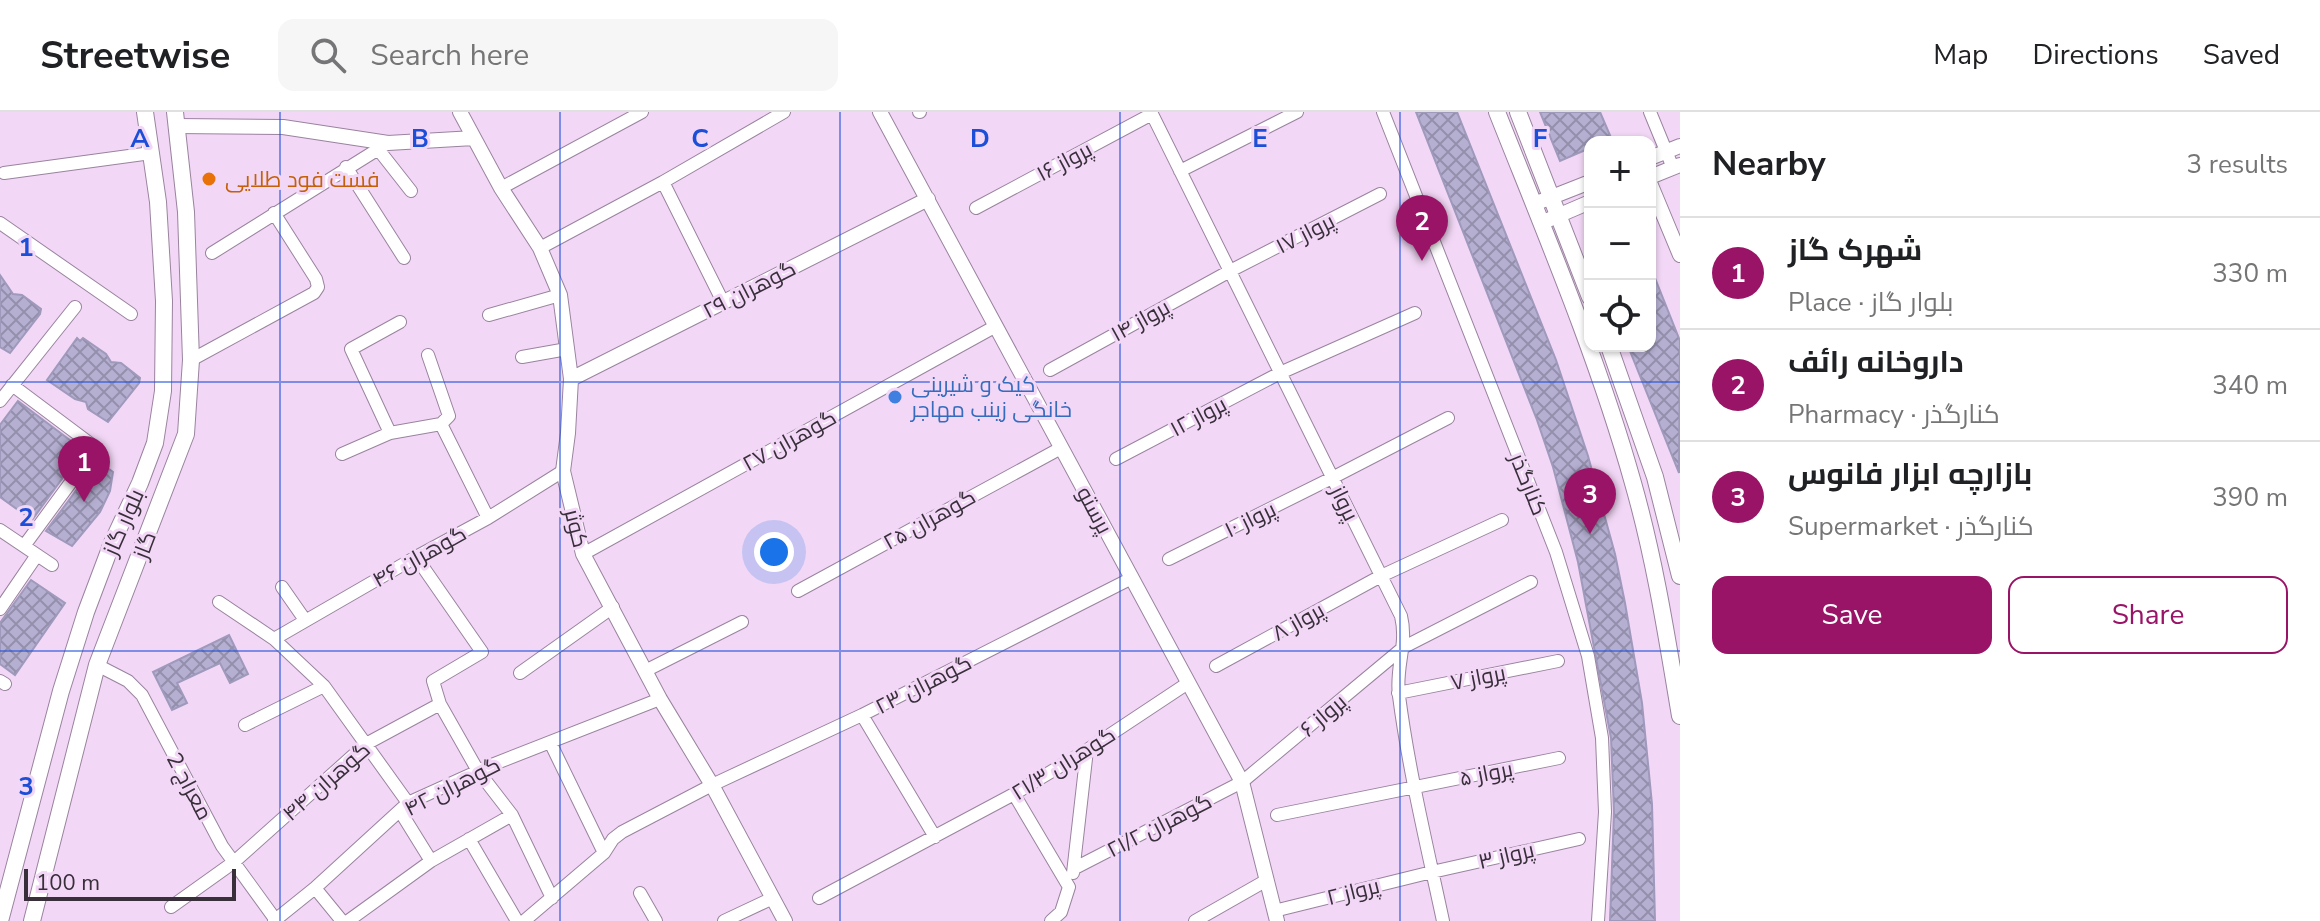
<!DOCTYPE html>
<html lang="en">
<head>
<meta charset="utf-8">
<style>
	body { margin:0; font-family:"Nunito Sans",Cairo,sans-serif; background:#f6f6f6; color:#202124 }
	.controls { position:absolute; right:24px; top:24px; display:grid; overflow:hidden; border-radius:16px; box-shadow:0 2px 6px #0004 }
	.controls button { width:72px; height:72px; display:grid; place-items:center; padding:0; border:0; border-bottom:2px solid #e0e0e0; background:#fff; color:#202124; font:40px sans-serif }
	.scale { position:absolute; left:24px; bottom:20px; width:212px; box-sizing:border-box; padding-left:8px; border:4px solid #392f3b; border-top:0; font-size:22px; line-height:28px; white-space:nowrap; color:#392f3b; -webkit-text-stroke:6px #f2d8f6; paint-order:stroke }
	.you { position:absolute; left:774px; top:440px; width:28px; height:28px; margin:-20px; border:6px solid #fff; border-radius:50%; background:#1a73e8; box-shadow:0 0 0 12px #1a73e833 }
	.badge { display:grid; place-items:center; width:52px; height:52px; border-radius:50%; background:#991467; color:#fff; font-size:26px; font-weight:700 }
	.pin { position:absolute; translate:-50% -66px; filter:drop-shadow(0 2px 4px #0008) }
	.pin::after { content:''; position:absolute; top:42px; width:28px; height:24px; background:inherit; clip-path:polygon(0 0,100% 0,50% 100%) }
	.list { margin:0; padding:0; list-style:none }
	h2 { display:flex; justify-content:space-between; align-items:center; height:104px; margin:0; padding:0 32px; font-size:34px }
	h2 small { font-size:26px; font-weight:400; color:#757577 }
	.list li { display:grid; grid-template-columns:52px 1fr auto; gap:24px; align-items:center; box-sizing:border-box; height:112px; padding:0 32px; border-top:2px solid #e0e0e0 }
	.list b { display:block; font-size:30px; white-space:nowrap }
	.list p { margin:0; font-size:26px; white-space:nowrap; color:#757577 }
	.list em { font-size:26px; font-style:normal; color:#757577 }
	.actions { display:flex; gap:16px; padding:24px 32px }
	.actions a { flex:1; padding:18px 0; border:2px solid #991467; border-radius:16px; text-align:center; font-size:28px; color:#991467 }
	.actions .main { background:#991467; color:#fff }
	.icon { flex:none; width:44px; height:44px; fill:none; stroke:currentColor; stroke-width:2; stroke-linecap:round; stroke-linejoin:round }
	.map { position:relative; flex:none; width:1680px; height:809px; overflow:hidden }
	header { display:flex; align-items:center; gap:48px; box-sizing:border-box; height:112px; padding:0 40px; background:#fff; border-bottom:2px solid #e0e0e0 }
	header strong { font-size:38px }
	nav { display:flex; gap:44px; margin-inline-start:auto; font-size:28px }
	.search { width:560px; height:72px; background:#f6f6f6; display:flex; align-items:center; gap:20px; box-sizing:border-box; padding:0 28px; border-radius:16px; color:#757577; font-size:30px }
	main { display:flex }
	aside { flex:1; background:#fff }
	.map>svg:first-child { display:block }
	.building { fill:url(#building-cross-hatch); stroke:#9f99bb; stroke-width:2 }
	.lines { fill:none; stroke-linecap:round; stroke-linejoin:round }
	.minor-casing { stroke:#9a839f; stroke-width:14 }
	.tertiary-casing { stroke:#9a839f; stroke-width:16 }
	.secondary-casing { stroke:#9a839f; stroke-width:18 }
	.minor { stroke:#fff; stroke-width:12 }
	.tertiary { stroke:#fff; stroke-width:14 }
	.secondary { stroke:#fff; stroke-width:16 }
	.grid { fill:none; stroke:#1d4ed8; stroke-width:2; stroke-opacity:0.55 }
	.food-dot { fill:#e8710a; stroke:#f2d8f6; stroke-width:3 }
	.shop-dot { fill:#3f7fe0; stroke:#f2d8f6; stroke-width:3 }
	.labels { text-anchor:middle; stroke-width:6; stroke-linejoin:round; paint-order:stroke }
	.street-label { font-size:22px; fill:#392f3b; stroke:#f2d8f6 }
	.food-label { font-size:22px; fill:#c56008; stroke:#f2d8f6; text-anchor:start }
	.shop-label { font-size:22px; fill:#366cbe; stroke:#f2d8f6; text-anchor:start }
	.grid-label { font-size:26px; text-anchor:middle; font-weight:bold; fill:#1d4ed8; stroke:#f2d8f6; stroke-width:6; stroke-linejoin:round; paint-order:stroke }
</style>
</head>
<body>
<header>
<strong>Streetwise</strong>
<div class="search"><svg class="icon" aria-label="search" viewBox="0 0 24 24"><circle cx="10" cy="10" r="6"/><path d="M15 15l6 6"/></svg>Search here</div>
<nav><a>Map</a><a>Directions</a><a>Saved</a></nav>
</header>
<main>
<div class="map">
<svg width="1680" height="809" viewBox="0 0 1680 809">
	<defs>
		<pattern id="building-cross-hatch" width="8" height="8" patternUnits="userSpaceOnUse" patternTransform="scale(2)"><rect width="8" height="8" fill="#b5afd1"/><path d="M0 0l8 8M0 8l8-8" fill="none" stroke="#948fab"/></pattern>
	</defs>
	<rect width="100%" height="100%" fill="#f2d8f6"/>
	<path class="building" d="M1416 0H1457L1556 248 1588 344 1615 442 1625 491 1642 591 1652 692 1655 809H1610L1614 700 1611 626 1578 450 1553 355 1537 308Z
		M1540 0H1600L1612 28 1606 30H1590V36L1560 49Z
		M1651 156 1680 229 1679 361 1628 234H1650Z
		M0 163 13 182 22 183 41 197 40 202 10 241 0 235Z
		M77 226 80 229 83 226 106 242 111 250 121 251 140 266 139 271 108 310 88 297 86 290 75 287 47 268Z
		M18 289 83 338 32 408 0 385V313Z
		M98 349 113 360 110 379 100 400 72 434 46 419Z
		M31 468 65 491 15 563 0 552V511Z
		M229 523 248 562 230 571 220 551 177 571 187 591 172 598 153 560Z"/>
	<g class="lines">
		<g class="minor-casing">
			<path id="minor" d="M919 0H920
				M1151 0 1401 504C1408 533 1395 555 1399 584 1409 660 1427 734 1443 809
				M1383 0 1556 440 1588 544 1602 626 1605 700 1598 809
				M1650 0 1673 56
				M378 37 411 79
				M346 55 404 146
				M1180 59 1297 0
				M4 61 151 41
				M663 70 723 190
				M501 76 642 0
				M976 96 1152 2
				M0 111 131 202
				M540 136 663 70 784 0
				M212 141 388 31
				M489 203 560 183
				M428 243 449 304 441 312 488 406
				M522 245 567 237
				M191 248 314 181 318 175 316 167 274 101
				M1050 258 1230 159 1380 82
				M12 273 96 336 24 434
				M0 289 75 195
				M390 321 351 237 400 210
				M342 342 390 321 441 312
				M1116 347 1280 261 1415 201
				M0 418 52 453
				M583 442 996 214
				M1169 447 1332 366 1448 306
				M282 475 305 508
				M798 479 1061 336
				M219 490 274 527 324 574 408 691
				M0 497 37 443
				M274 527 416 445 488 406 563 359
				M97 553 128 569 142 583 222 734 275 807
				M1216 554 1381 464 1502 408
				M645 559 742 510
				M520 561 613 495
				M0 569 5 572
				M1398 581 1558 549
				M862 603 935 725
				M245 613 324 574
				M550 630 604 741
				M1014 682 1069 775 1061 800 1051 809
				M512 703 552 786
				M1277 703 1559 646
				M469 727 517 809
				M431 749 512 703 478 659 440 592
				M1075 756 1242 670 1404 535 1531 470
				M1073 761 1087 638
				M315 776 342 809
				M640 781 656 809
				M819 786 1014 682 1087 638 1188 571
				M171 795 234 750 366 632 440 592 433 569 482 540 416 445
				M1274 799 1432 760 1579 727
				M274 809 315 776 408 691 494 652 660 587
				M348 809 431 749 400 699
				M524 809 604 741 613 727 622 720 712 673 862 603 1132 466
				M724 809 773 786
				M1195 809 1267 768"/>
		</g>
		<g class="tertiary-casing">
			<path id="tertiary" d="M460 0 501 76 540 136 560 183 571 267 568 321 563 359 583 442 660 587 712 673 785 809
				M880 0 1242 670 1277 809
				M176 14 283 15 388 31 474 26
				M1650 46 1680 34
				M1650 65 1680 53
				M1650 71 1680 143
				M1534 92 1590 70
				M1541 111 1590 90
				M571 267 928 87"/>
		</g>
		<g class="secondary-casing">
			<path id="secondary" d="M1497 0C1545 121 1598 246 1633 371 1655 448 1667 526 1680 604
				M1518 0 1590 185
				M1609 234 1655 365 1680 464
				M0 809 61 579 86 500 112 431 140 371 155 331 163 279 164 189 158 90 145 0
				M32 809 97 553 186 322 191 248 186 100 175 0"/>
		</g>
		<use href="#minor" class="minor"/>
		<use href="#tertiary" class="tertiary"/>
		<use href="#secondary" class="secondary"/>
	</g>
	<path class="grid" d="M280 0V809M560 0V809M840 0V809M1120 0V809M1400 0V809M0 270H1680M0 539H1680"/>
	<circle class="food-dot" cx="209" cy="67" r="8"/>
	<circle class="shop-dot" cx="895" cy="285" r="8"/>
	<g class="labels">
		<g class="street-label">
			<text transform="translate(1064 49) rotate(-28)" y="8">پرواز ۱۶</text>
			<text transform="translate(1305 121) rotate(-27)" y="8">پرواز ۱۷</text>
			<text transform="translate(749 177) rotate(-27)" y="8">گوهران ۲۹</text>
			<text transform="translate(1140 208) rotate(-29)" y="8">پرواز ۱۴</text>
			<text transform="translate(1198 304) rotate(-28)" y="8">پرواز ۱۲</text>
			<text transform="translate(789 328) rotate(-29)" y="8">گوهران ۲۷</text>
			<text transform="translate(1529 372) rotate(68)" y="8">کنارگذر</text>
			<text transform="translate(1345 391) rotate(64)" y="8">پرواز</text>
			<text transform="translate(1095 398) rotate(62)" y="8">پرستو</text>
			<text transform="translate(929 407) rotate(-29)" y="8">گوهران ۲۵</text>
			<text transform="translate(1250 407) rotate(-26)" y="8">پرواز ۱۰</text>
			<text transform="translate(123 410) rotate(-66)" y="8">بلوار گاز</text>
			<text transform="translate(577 416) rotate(76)" y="8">کوثر</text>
			<text transform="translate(144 433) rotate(-69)" y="8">گاز</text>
			<text transform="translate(419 444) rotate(-29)" y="8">گوهران ۴۶</text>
			<text transform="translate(1298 509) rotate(-29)" y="8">پرواز ۸</text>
			<text transform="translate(1478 565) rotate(-11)" y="8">پرواز ۷</text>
			<text transform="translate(923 572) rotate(-27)" y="8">گوهران ۲۳</text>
			<text transform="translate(1323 603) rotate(-40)" y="8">پرواز ۶</text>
			<text transform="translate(1063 651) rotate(-32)" y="8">گوهران ۲۱/۳</text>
			<text transform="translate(1486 661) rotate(-11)" y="8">پرواز ۵</text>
			<text transform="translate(326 669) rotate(-41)" y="8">گوهران ۴۴</text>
			<text transform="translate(190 674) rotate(62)" y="8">معراج 2</text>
			<text transform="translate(452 674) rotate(-27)" y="8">گوهران ۴۲</text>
			<text transform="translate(1159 713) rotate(-27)" y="8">گوهران ۲۱/۲</text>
			<text transform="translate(1506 743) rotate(-13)" y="8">پرواز ۳</text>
			<text transform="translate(1353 779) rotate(-14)" y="8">پرواز ۲</text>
		</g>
		<g class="food-label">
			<text x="225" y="75">فست فود طلایی</text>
		</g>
		<g class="shop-label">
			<text x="911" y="280">کیک و شیرینی<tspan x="911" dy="25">خانگی زینب مهاجر</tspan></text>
		</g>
	</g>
	<g class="grid-label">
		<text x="140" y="35">A</text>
		<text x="420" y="35">B</text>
		<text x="700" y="35">C</text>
		<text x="980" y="35">D</text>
		<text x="1260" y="35">E</text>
		<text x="1540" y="35">F</text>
		<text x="26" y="144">1</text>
		<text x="26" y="414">2</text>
		<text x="26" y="683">3</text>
	</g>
</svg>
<div class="controls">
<button>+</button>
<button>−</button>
<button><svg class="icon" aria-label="locate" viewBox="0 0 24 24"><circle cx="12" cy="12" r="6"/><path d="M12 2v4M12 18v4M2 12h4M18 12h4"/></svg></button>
</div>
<div class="scale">100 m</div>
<div class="you"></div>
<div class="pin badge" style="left:84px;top:390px">1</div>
<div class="pin badge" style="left:1422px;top:149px">2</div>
<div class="pin badge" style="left:1590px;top:422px">3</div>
</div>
<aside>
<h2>Nearby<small>3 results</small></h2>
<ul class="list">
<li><span class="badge">1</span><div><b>شهرک گاز</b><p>Place · بلوار گاز</p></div><em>330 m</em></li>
<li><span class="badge">2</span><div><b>داروخانه رائف</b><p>Pharmacy · کنارگذر</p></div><em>340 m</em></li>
<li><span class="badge">3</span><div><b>بازارچه ابزار فانوس</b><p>Supermarket · کنارگذر</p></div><em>390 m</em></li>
</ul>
<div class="actions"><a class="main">Save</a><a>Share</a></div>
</aside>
</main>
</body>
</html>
